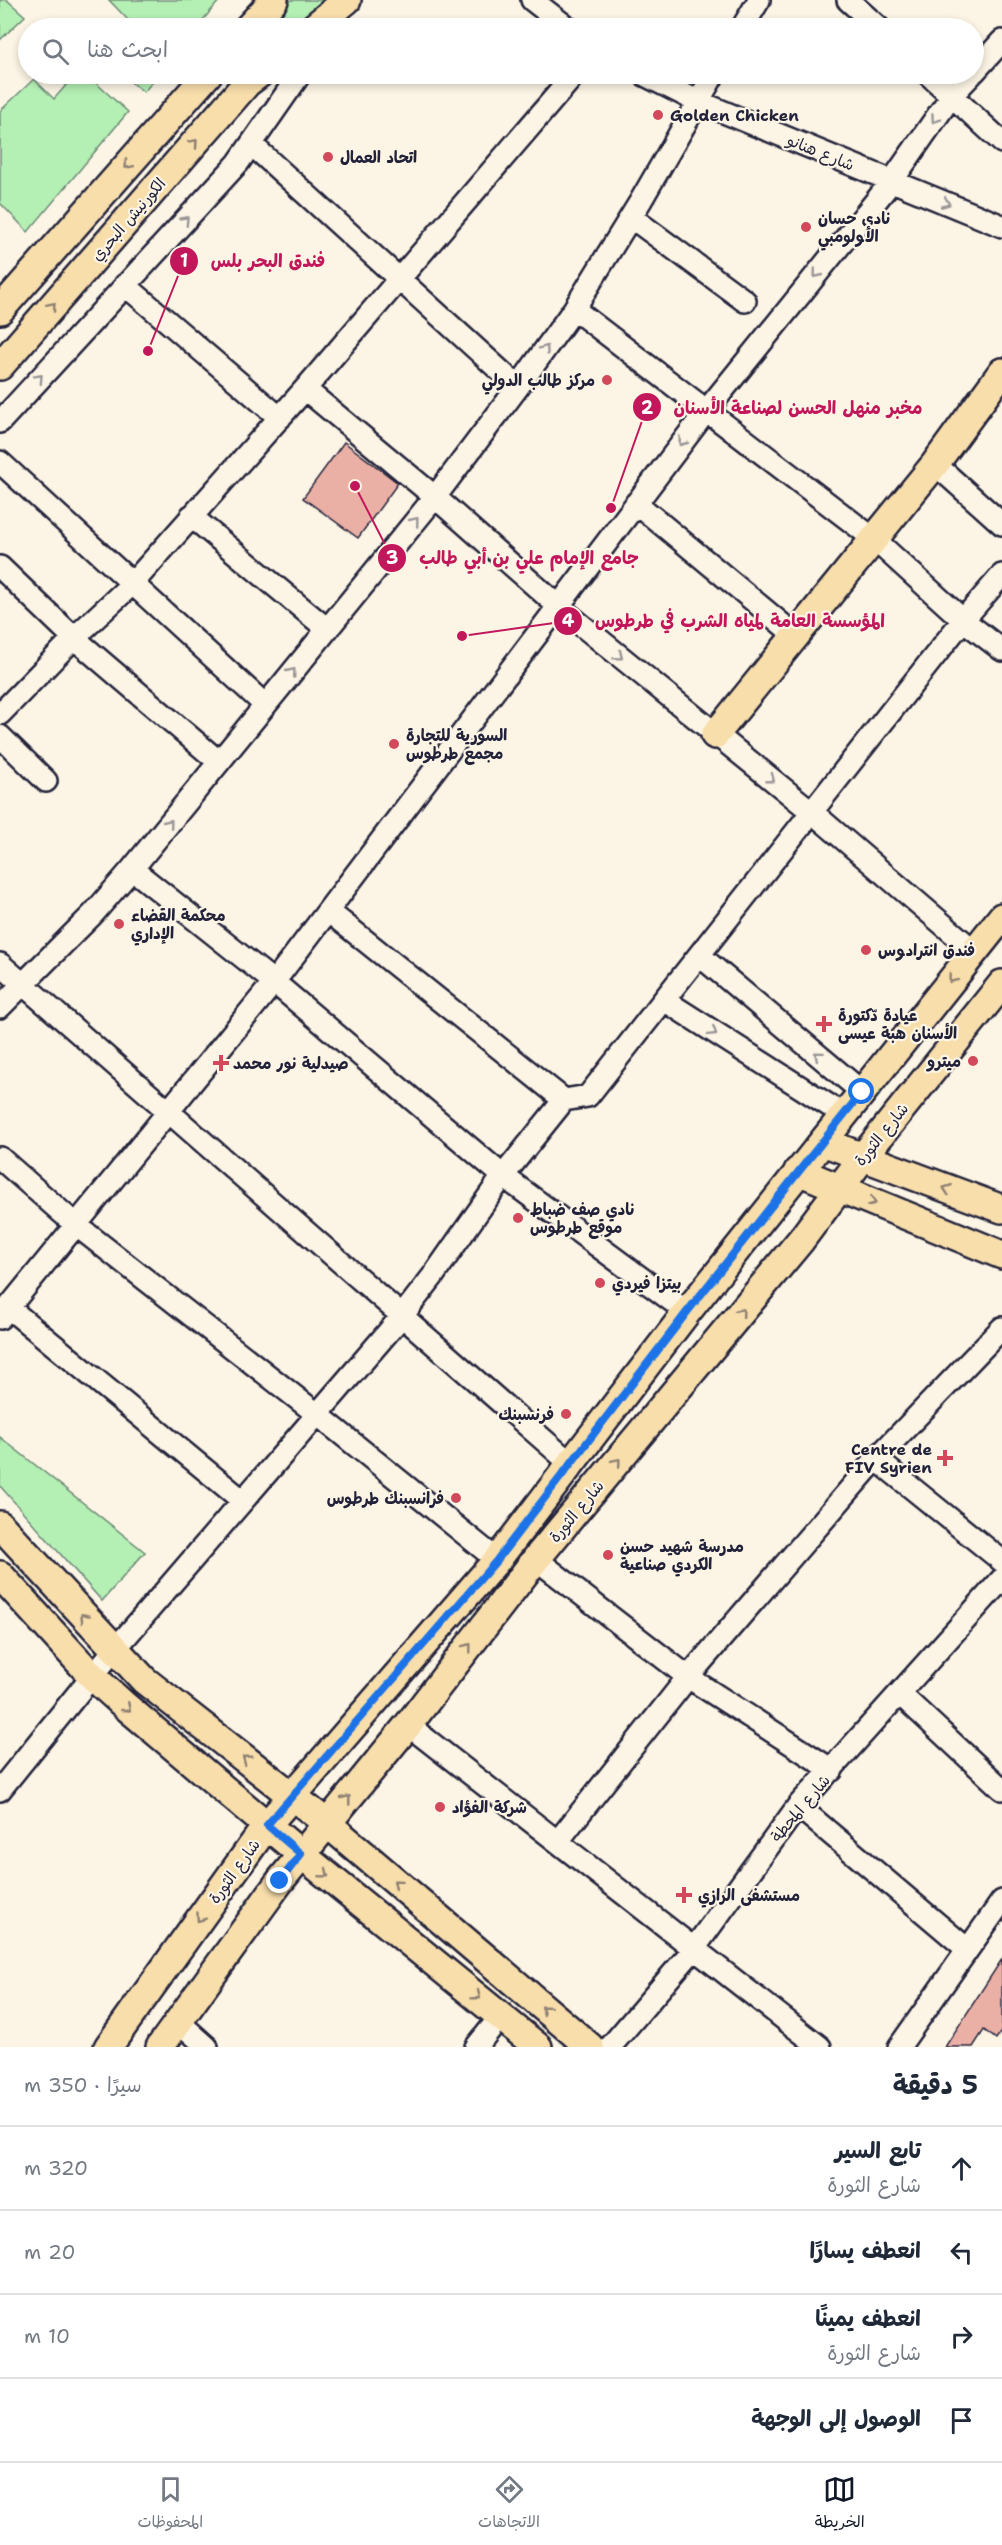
<!DOCTYPE html>
<html lang="ar">
<head>
<meta charset="utf-8">
<style>
	body { margin:0; font-family:"Shantell Sans","Playpen Sans Arabic",sans-serif; background:#f6f6f7; color:#1f2937; direction:rtl }
	.stop { position:absolute; width:18px; height:18px; margin:-14px; border:4px solid #1a73e8; border-radius:50%; background:#fff }
	.stop.end { background:#1a73e8; border-color:#fff; box-shadow:0 2px 6px #0008 }
	.list { margin:0; padding:0; list-style:none }
	h2 { display:flex; justify-content:space-between; align-items:center; height:78px; margin:0; padding:0 24px; font-size:26px }
	h2 small { font-size:20px; font-weight:400; color:#747a83 }
	.list li { display:grid; grid-template-columns:39px 1fr auto; gap:18px; align-items:center; box-sizing:border-box; height:84px; padding:0 24px; border-top:2px solid #e0e1e3 }
	.list b { display:block; font-size:22px; white-space:nowrap }
	.list p { margin:0; font-size:20px; white-space:nowrap; color:#747a83 }
	.list em { font-size:20px; font-style:normal; color:#747a83 }
	.icon { flex:none; width:33px; height:33px; fill:none; stroke:currentColor; stroke-width:2; stroke-linecap:round; stroke-linejoin:round }
	.map { position:relative; flex:none; width:1002px; height:2047px; overflow:hidden; direction:ltr }
	.search { position:absolute; background:#fff; box-shadow:0 3px 9px #0003; left:18px; right:18px; top:18px; height:66px; display:flex; align-items:center; gap:15px; box-sizing:border-box; padding:0 21px; border-radius:33px; color:#747a83; font-size:22px }
	.sheet { height:414px; background:#fff }
	nav { display:flex; justify-content:space-around; align-items:center; box-sizing:border-box; height:84px; border-top:2px solid #e0e1e3; background:#fff; font-size:16px; color:#747a83 }
	nav a { display:grid; justify-items:center; gap:3px }
	nav .on { color:#111827 }
	.map>svg:first-child { display:block }
	.green { fill:#b4efb3; stroke:#6b8877; stroke-width:1.5 }
	.building { fill:#eab0a6; stroke:#22223b; stroke-width:1.5 }
	.lines { fill:none; stroke-linecap:round; stroke-linejoin:round }
	.minor-casing { stroke:#22223b; stroke-width:26 }
	.major-casing { stroke:#22223b; stroke-width:32 }
	.minor { stroke:#fcf5e5; stroke-width:21 }
	.major { stroke:#f8deab; stroke-width:27 }
	.oneway { stroke:#9a9698 }
	.oneway2 { stroke:#8d8073 }
	.route { stroke:#1a73e8; stroke-width:8 }
	.poi-dot { fill:#d1495b; stroke:#fcf5e5; stroke-width:2 }
	.labels { text-anchor:middle; stroke-width:4.5; stroke-linejoin:round; paint-order:stroke }
	.poi-label { font-size:16px; font-weight:bold; fill:#22223b; stroke:#fcf5e5; text-anchor:start }
	.street-label { font-size:16px; fill:#22223b; stroke:#fcf5e5 }
	.leader { fill:none; stroke:#c2185b; stroke-width:2 }
	.callout-dot { fill:#c2185b; stroke:#fcf5e5; stroke-width:2 }
	.mark-label { font-size:18px; text-anchor:middle; font-weight:bold; fill:#fff }
	.callout-label { font-size:18px; text-anchor:middle; font-weight:bold; fill:#c2185b; stroke:#fcf5e5; stroke-width:4.5; stroke-linejoin:round; paint-order:stroke }
</style>
</head>
<body>
<div class="map">
<svg width="1002" height="2047" viewBox="0 0 1002 2047">
	<rect width="100%" height="100%" fill="#fcf5e5"/>
	<filter id="ink" filterUnits="userSpaceOnUse"><feTurbulence type="fractalNoise" baseFrequency=".0167" numOctaves="2"/><feDisplacementMap in="SourceGraphic" scale="12" xChannelSelector="R" yChannelSelector="G"/><feConvolveMatrix kernelMatrix="1 2 1 2 8 2 1 2 1" color-interpolation-filters="sRGB"/></filter>
	<g filter="url(#ink)">
		<path class="green" d="M0 0H7L25 16 0 40Z
			M109 0H220L196 28H121L128 20Z
			M274 0H332L313 28H248Z
			M76 74H86L128 112 28 232 0 203V111L34 79 54 99Z
			M120 74H159L144 92Z
			M0 1437 145 1552 102 1601 0 1486Z"/>
		<path class="building" d="M344 442 398 483 358 538 303 498Z
			M1002 1959V2030L996 2039 984 2030 973 2047H945Z"/>
		<g class="lines">
			<g class="minor-casing">
				<path id="minor" d="M532 0 568 28
					M848 0 879 28
					M742 28 759 0
					M974 72 1002 41
					M643 74 697 101 1002 226
					M928 74 1002 142
					M251 144 518 387
					M631 217 745 301
					M125 285 280 418
					M574 309 874 539 963 620 1002 650
					M305 389 435 497 558 606 812 812 974 951
					M0 422 238 163 300 74
					M0 462 265 705
					M935 464 1002 524
					M636 503 796 636
					M191 516 327 629
					M0 567 74 638 219 762
					M0 714 74 638 132 584 305 389 575 74
					M0 736 46 781
					M132 869 274 982 503 1176 687 1312
					M699 955 862 1092
					M0 964 570 1463
					M664 1000 844 1115
					M0 1007 93 914 132 869 435 497 518 387 574 309 640 202 714 74
					M564 1100 588 1096 963 620 1002 575
					M0 1158 76 1225 317 1414 497 1560
					M9 1308 243 1501
					M0 1318 274 982 707 410 892 181 952 95 972 74
					M876 1459 1002 1561
					M536 1559 688 1677 832 1770
					M900 1694 1002 1789
					M408 1725 820 2047
					M0 1790 92 1676 402 1316 433 1276 503 1176 564 1100 328 911
					M798 1806 967 1949
					M558 1841 688 1677 876 1459 1002 1328
					M179 2022 207 2047
					M476 2047 501 2016
					M610 2047 693 1950 798 1806 1002 1579
					M899 2047 1002 1901"/>
			</g>
			<g class="major-casing">
				<path id="major" d="M248 28 274 0
					M313 28 347 0
					M0 310 208 74
					M0 366 247 83 259 74
					M715 735 935 464 1002 372
					M823 1142 1002 1209
					M798 1171 1002 1255
					M0 1525 144 1680 328 1824 590 2047
					M0 1575 92 1676 123 1704 301 1854 538 2047
					M108 2047 267 1825 497 1560 687 1312 1002 917
					M160 2047 280 1881 408 1725 536 1559 801 1240 862 1158 1002 984"/>
			</g>
			<use href="#minor" class="minor"/>
			<use href="#major" class="major"/>
		</g>
		<defs><path id="oneway-chevron" d="M-2-3.5L2.5 0L-2 3.5" fill="none" stroke-width="1.6" stroke-linecap="round" stroke-linejoin="round" transform="scale(1.5)"/></defs>
		<g class="oneway">
			<use href="#oneway-chevron" transform="translate(935 119) rotate(125)"/>
			<use href="#oneway-chevron" transform="translate(946 203) rotate(22)"/>
			<use href="#oneway-chevron" transform="translate(185 220) rotate(-47)"/>
			<use href="#oneway-chevron" transform="translate(817 274) rotate(129)"/>
			<use href="#oneway-chevron" transform="translate(545 349) rotate(-55)"/>
			<use href="#oneway-chevron" transform="translate(39 378) rotate(-47)"/>
			<use href="#oneway-chevron" transform="translate(682 442) rotate(127)"/>
			<use href="#oneway-chevron" transform="translate(415 521) rotate(-51)"/>
			<use href="#oneway-chevron" transform="translate(619 656) rotate(39)"/>
			<use href="#oneway-chevron" transform="translate(292 672) rotate(-51)"/>
			<use href="#oneway-chevron" transform="translate(771 779) rotate(38)"/>
			<use href="#oneway-chevron" transform="translate(169 823) rotate(-51)"/>
			<use href="#oneway-chevron" transform="translate(713 1032) rotate(32)"/>
			<use href="#oneway-chevron" transform="translate(818 1055) rotate(-140)"/>
		</g>
		<g class="oneway2">
			<use href="#oneway-chevron" transform="translate(194 143) rotate(-49)"/>
			<use href="#oneway-chevron" transform="translate(128 165) rotate(131)"/>
			<use href="#oneway-chevron" transform="translate(52 306) rotate(-49)"/>
			<use href="#oneway-chevron" transform="translate(952 979) rotate(128)"/>
			<use href="#oneway-chevron" transform="translate(947 1189) rotate(-160)"/>
			<use href="#oneway-chevron" transform="translate(872 1202) rotate(22)"/>
			<use href="#oneway-chevron" transform="translate(741 1312) rotate(-50)"/>
			<use href="#oneway-chevron" transform="translate(617 1462) rotate(-50)"/>
			<use href="#oneway-chevron" transform="translate(84 1617) rotate(-133)"/>
			<use href="#oneway-chevron" transform="translate(468 1647) rotate(-52)"/>
			<use href="#oneway-chevron" transform="translate(127 1708) rotate(41)"/>
			<use href="#oneway-chevron" transform="translate(246 1759) rotate(-143)"/>
			<use href="#oneway-chevron" transform="translate(347 1799) rotate(-51)"/>
			<use href="#oneway-chevron" transform="translate(325 1874) rotate(39)"/>
			<use href="#oneway-chevron" transform="translate(397 1883) rotate(-140)"/>
			<use href="#oneway-chevron" transform="translate(200 1918) rotate(126)"/>
			<use href="#oneway-chevron" transform="translate(477 1996) rotate(39)"/>
			<use href="#oneway-chevron" transform="translate(545 2009) rotate(-140)"/>
		</g>
	</g>
	<g class="lines" filter="url(#ink)">
		<path class="route" d="M280 1881 301 1854 267 1825 497 1560 687 1312 862 1092"/>
	</g>
	<g class="poi-dot">
		<circle cx="658" cy="115" r="6"/>
		<circle cx="328" cy="157" r="6"/>
		<circle cx="806" cy="227" r="6"/>
		<circle cx="607" cy="380" r="6"/>
		<circle cx="394" cy="744" r="6"/>
		<circle cx="119" cy="924" r="6"/>
		<circle cx="866" cy="950" r="6"/>
		<path d="M821 1015h6v6h6v6h-6v6h-6v-6h-6v-6h6z"/>
		<circle cx="973" cy="1061" r="6"/>
		<path d="M218 1054h6v6h6v6h-6v6h-6v-6h-6v-6h6z"/>
		<circle cx="518" cy="1218" r="6"/>
		<circle cx="600" cy="1283" r="6"/>
		<circle cx="566" cy="1414" r="6"/>
		<path d="M942 1449h6v6h6v6h-6v6h-6v-6h-6v-6h6z"/>
		<circle cx="456" cy="1498" r="6"/>
		<circle cx="608" cy="1555" r="6"/>
		<circle cx="440" cy="1807" r="6"/>
		<path d="M681 1886h6v6h6v6h-6v6h-6v-6h-6v-6h6z"/>
	</g>
	<g class="labels">
		<g class="poi-label">
			<text x="670" y="121">Golden Chicken</text>
			<text x="340" y="163">اتحاد العمال</text>
			<text x="818" y="224">نادي حسان<tspan x="818" dy="18">الأولومبي</tspan></text>
			<text x="595" y="386" text-anchor="end">مركز طالب الدولي</text>
			<text x="406" y="741">السورية للتجارة<tspan x="406" dy="18">مجمع طرطوس</tspan></text>
			<text x="131" y="921">محكمة القضاء<tspan x="131" dy="18">الإداري</tspan></text>
			<text x="878" y="956">فندق انترادوس</text>
			<text x="838" y="1021">عيادة دّكتورة<tspan x="838" dy="18">الأسنان هبة عيسى</tspan></text>
			<text x="961" y="1067" text-anchor="end">ميترو</text>
			<text x="233" y="1069">صيدلية نور محمد</text>
			<text x="530" y="1215">نادي صف ضباط<tspan x="530" dy="18">موقع طرطوس</tspan></text>
			<text x="612" y="1289">بيتزا فيردي</text>
			<text x="554" y="1420" text-anchor="end">فرنسبنك</text>
			<text x="932" y="1455" text-anchor="end">Centre de<tspan x="932" dy="18">FIV Syrien</tspan></text>
			<text x="444" y="1504" text-anchor="end">فرانسبنك طرطوس</text>
			<text x="620" y="1552">مدرسة شهيد حسن<tspan x="620" dy="18">الكردي صناعية</tspan></text>
			<text x="452" y="1813">شركة الفؤاد</text>
			<text x="698" y="1901">مستشفى الرازي</text>
		</g>
		<g class="street-label">
			<text transform="translate(821 152) rotate(22)" y="6">شارع هنانو</text>
			<text transform="translate(128 219) rotate(-49)" y="6">الكورنيش البحري</text>
			<text transform="translate(881 1134) rotate(-51)" y="6">شارع الثورة</text>
			<text transform="translate(576 1511) rotate(-50)" y="6">شارع الثورة</text>
			<text transform="translate(800 1808) rotate(-50)" y="6">شارع المحطة</text>
			<text transform="translate(234 1871) rotate(-54)" y="6">شارع الثورة</text>
		</g>
	</g>
	<path class="leader" d="M148 351L184 261M611 508L647 407M355 486L392 558M462 636L568 621"/>
	<g class="callout-dot">
		<circle cx="148" cy="351" r="6"/>
		<circle cx="611" cy="508" r="6"/>
		<circle cx="355" cy="486" r="6"/>
		<circle cx="462" cy="636" r="6"/>
		<circle cx="184" cy="261" r="15"/>
		<circle cx="647" cy="407" r="15"/>
		<circle cx="392" cy="558" r="15"/>
		<circle cx="568" cy="621" r="15"/>
	</g>
	<g class="mark-label">
		<text x="184" y="267">1</text>
		<text x="647" y="414">2</text>
		<text x="392" y="564">3</text>
		<text x="568" y="627">4</text>
	</g>
	<g class="callout-label">
		<text x="268" y="267">فندق البحر بلس</text>
		<text x="798" y="414">مخبر منهل الحسن لصناعة الأسنان</text>
		<text x="529" y="564">جامع الإمام علي بن أبي طالب</text>
		<text x="740" y="627">المؤسسة العامة لمياه الشرب في طرطوس</text>
	</g>
</svg>
<div class="stop" style="left:862px;top:1092px"></div>
<div class="stop end" style="left:280px;top:1881px"></div>
<div class="search"><svg class="icon" aria-label="search" viewBox="0 0 24 24"><circle cx="10" cy="10" r="6"/><path d="M15 15l6 6"/></svg>ابحث هنا</div>
</div>
<section class="sheet">
<h2>5 دقيقة<small>سيرًا · 350 m</small></h2>
<ul class="list">
<li><svg class="icon" aria-label="ahead" viewBox="0 0 24 24"><path d="M12 20V5M6 11l6-6 6 6"/></svg><div><b>تابع السير</b><p>شارع الثورة</p></div><em>320 m</em></li>
<li><svg class="icon" aria-label="left" viewBox="0 0 24 24"><path d="M17 20v-9H6M10 6l-5 5 5 5"/></svg><div><b>انعطف يسارًا</b></div><em>20 m</em></li>
<li><svg class="icon" aria-label="right" viewBox="0 0 24 24"><path d="M7 20v-9h11M14 6l5 5-5 5"/></svg><div><b>انعطف يمينًا</b><p>شارع الثورة</p></div><em>10 m</em></li>
<li><svg class="icon" aria-label="arrive" viewBox="0 0 24 24"><path d="M6 21V4h12l-3 4 3 4H6"/></svg><div><b>الوصول إلى الوجهة</b></div></li>
</ul>
</section>
<nav>
<a class="on"><svg class="icon" aria-label="map" viewBox="0 0 24 24"><path d="M3 6l6-2 6 2 6-2v14l-6 2-6-2-6 2zM9 4v14M15 6v14"/></svg>الخريطة</a>
<a><svg class="icon" aria-label="directions" viewBox="0 0 24 24"><path d="M12 3l9 9-9 9-9-9zM9 14v-3h6M13 9l2 2-2 2"/></svg>الاتجاهات</a>
<a><svg class="icon" aria-label="saved" viewBox="0 0 24 24"><path d="M7 4h10v16l-5-4-5 4z"/></svg>المحفوظات</a>
</nav>
</body>
</html>
